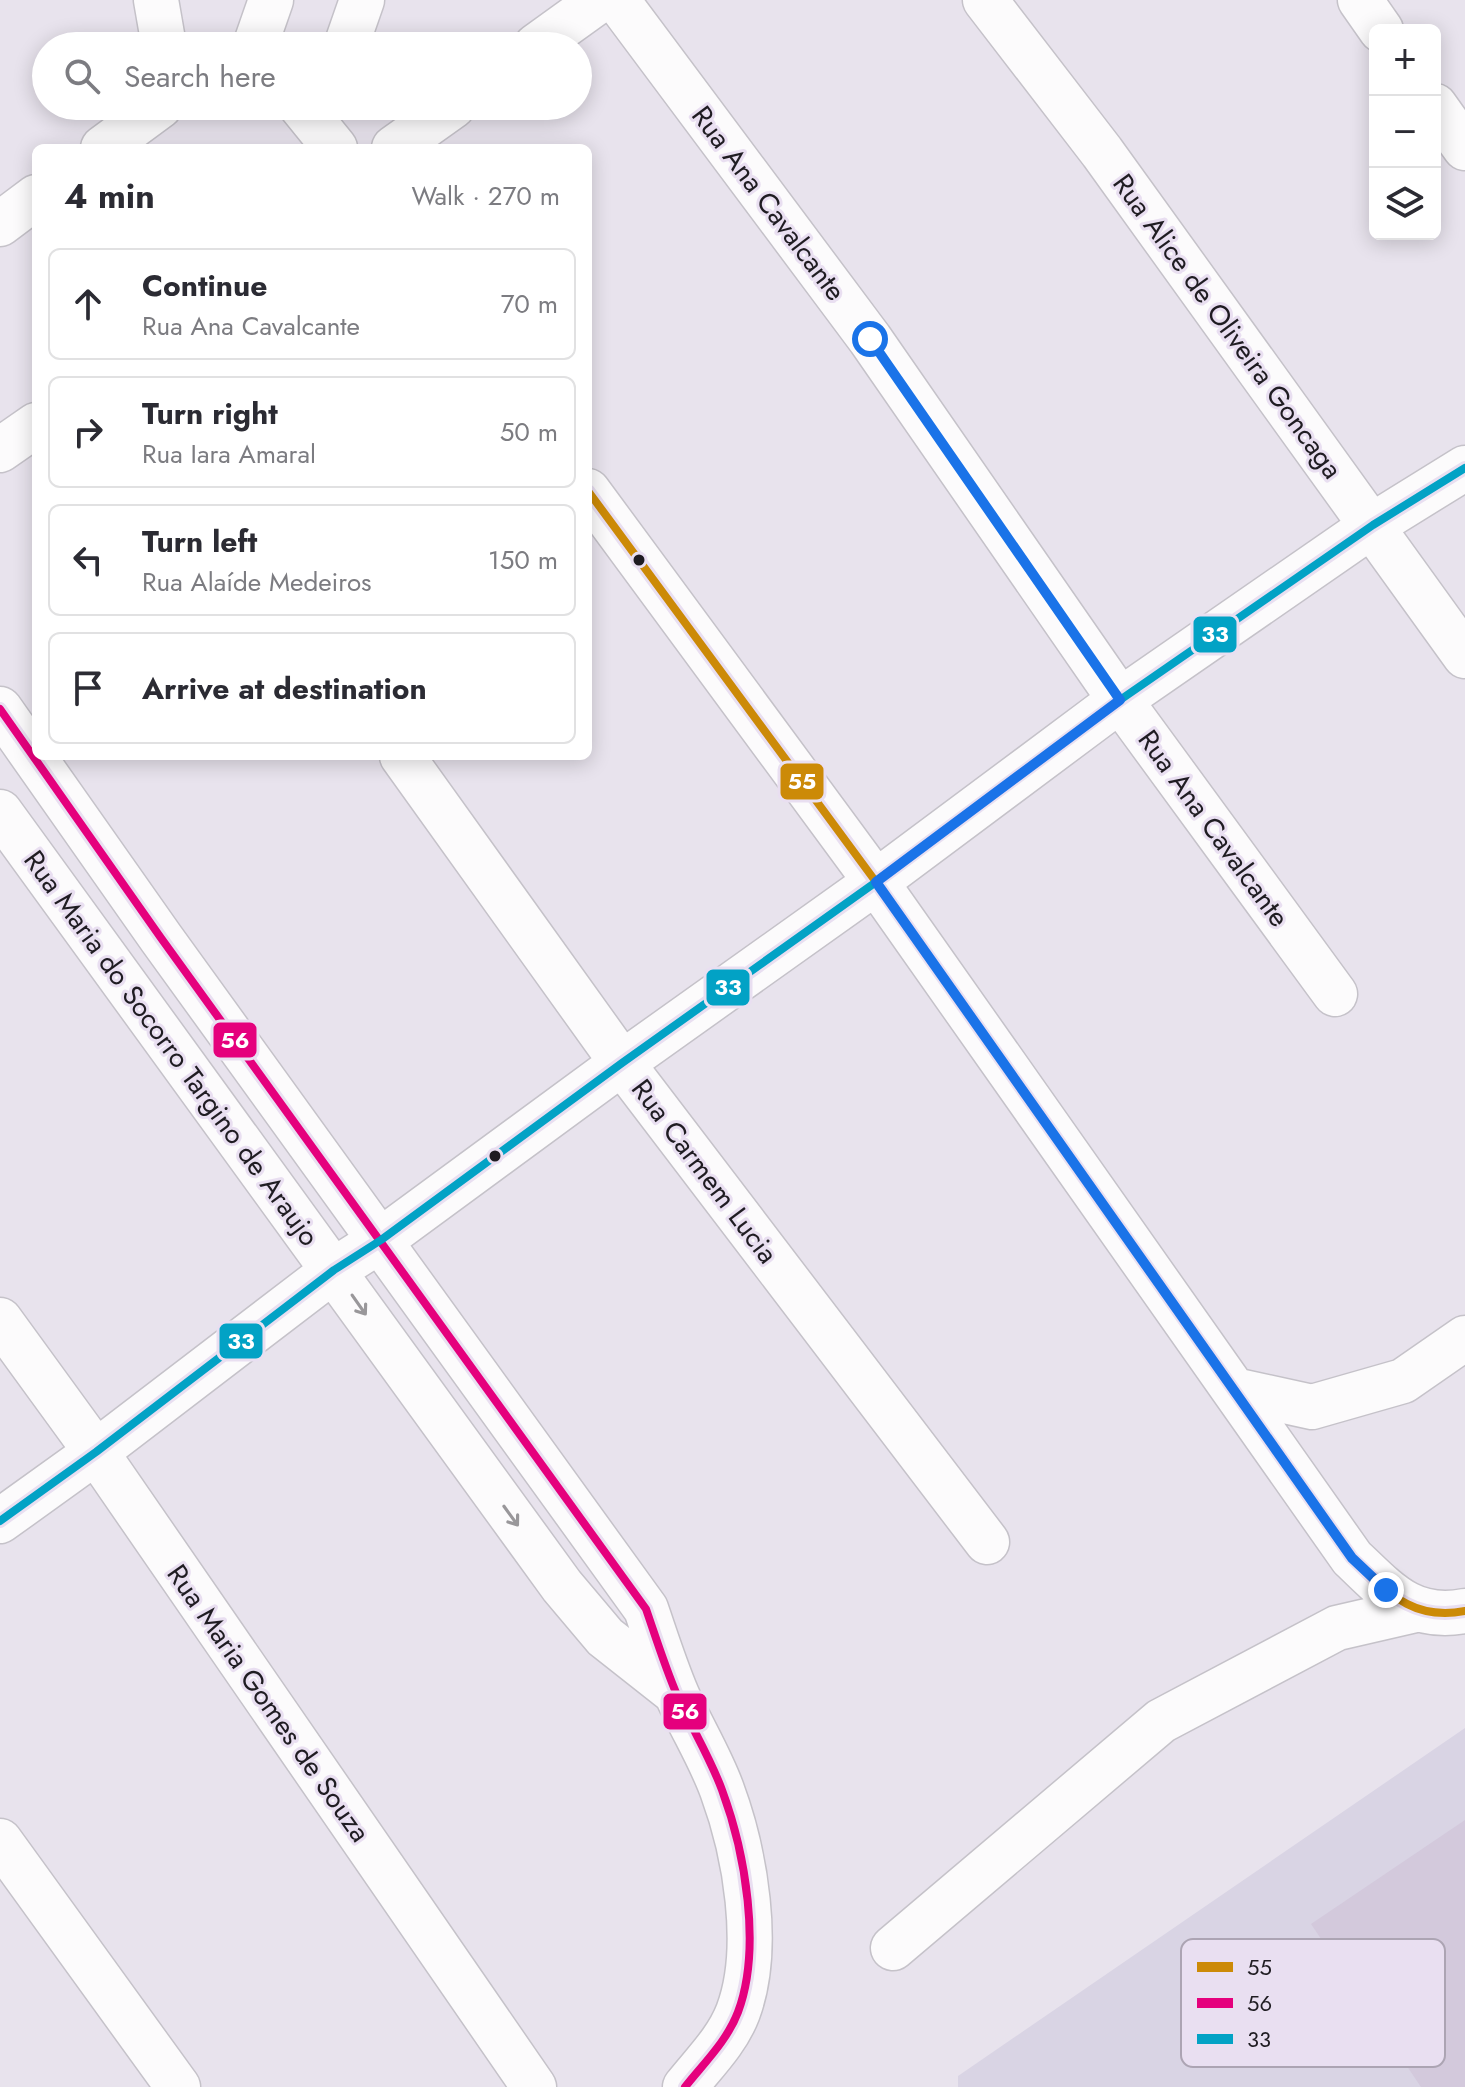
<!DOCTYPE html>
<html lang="en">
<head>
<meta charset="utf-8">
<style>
	body { margin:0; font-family:Jost,sans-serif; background:#f7f7f7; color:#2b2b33 }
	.controls { position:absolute; right:24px; top:24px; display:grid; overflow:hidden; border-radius:12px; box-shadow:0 4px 20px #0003 }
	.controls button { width:72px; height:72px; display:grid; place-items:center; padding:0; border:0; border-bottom:2px solid #e1e1e2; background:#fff; color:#2b2b33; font:40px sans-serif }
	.stop { position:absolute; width:24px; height:24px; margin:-18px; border:6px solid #1a73e8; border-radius:50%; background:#fff }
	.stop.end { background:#1a73e8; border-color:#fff; box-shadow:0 2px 8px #0008 }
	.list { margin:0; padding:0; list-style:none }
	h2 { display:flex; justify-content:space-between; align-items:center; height:104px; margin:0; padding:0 32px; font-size:34px }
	h2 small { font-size:26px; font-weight:400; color:#7c7c81 }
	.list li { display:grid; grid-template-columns:52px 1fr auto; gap:24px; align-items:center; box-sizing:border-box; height:112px; margin:0 16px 16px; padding:0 16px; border:2px solid #e1e1e2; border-radius:12px }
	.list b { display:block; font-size:30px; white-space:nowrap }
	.list p { margin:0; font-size:26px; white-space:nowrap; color:#7c7c81 }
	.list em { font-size:26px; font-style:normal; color:#7c7c81 }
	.icon { flex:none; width:44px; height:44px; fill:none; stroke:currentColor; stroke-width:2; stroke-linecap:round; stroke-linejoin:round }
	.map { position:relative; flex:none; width:1465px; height:2087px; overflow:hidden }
	.search { position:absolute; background:#fff; box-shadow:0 4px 20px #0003; left:32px; top:32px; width:560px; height:88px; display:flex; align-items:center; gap:20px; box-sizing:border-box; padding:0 28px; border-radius:44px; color:#7c7c81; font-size:30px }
	.panel { position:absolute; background:#fff; box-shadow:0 4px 20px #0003; left:32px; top:144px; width:560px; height:616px; border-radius:12px }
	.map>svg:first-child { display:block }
	.education { fill:#d9d4e4 }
	.green { fill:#d3c9dc }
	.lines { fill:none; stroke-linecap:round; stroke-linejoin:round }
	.street-casing { stroke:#c5c2c9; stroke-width:47 }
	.street { stroke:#fcfbfc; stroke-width:44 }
	.bus-1-casing { stroke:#e9dff1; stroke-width:14 }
	.bus-2-casing { stroke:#e9dff1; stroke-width:14 }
	.bus-3-casing { stroke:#e9dff1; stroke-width:14 }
	.bus-1 { stroke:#cc8a07; stroke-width:8 }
	.bus-2 { stroke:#e5007d; stroke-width:8 }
	.bus-3 { stroke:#02a2c5; stroke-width:8 }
	.oneway { stroke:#99979a }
	.route { stroke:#1a73e8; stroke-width:10 }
	.bus-dot { fill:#1f1c22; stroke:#e9dff1; stroke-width:3 }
	.labels { text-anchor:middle; stroke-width:6; stroke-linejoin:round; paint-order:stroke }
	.street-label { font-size:28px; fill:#1f1c22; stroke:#e9dff1 }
	.key { fill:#e9dff1; stroke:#aca4b3; stroke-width:2 }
	.key-label { font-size:22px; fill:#1f1c22 }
	.line-badge { stroke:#e9dff1; stroke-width:3 }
	.badge-label { font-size:22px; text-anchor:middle; font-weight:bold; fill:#fff }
</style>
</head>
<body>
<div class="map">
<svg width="1465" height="2087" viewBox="0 0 1465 2087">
	<rect width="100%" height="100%" fill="#e8e3ed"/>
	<path class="education" d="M1465 1728V2087H958V2076Z"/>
	<path class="green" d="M1465 1820V2087H1421L1311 1924Z"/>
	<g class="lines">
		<g class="street-casing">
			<path id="street" d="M156 0 164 46
				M617 0 870 339 1120 700 1335 994
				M985 0 1102 152 1465 656
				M1360 0 1381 30
				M255 46 271 0
				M346 46 362 0
				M536 46 600 0
				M301 106 335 148
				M1435 106 1465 148
				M103 148 160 106
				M394 148 453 106
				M0 224 36 197
				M0 450 36 425
				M588 491 876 882 1352 1558C1388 1592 1411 1621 1465 1611
				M0 709 161 938 646 1609C656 1638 665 1667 677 1695 691 1727 710 1757 722 1790 745 1852 762 1948 738 2012 727 2041 704 2063 685 2087
				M402 756 622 1063 987 1542
				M0 812 562 1586 605 1637 676 1693
				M0 1320 96 1452 534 2087
				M1234 1390 1312 1407 1403 1381 1465 1338
				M0 1521 96 1452 334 1270 381 1240 622 1063 876 882 1120 700 1373 525 1465 468
				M0 1841 178 2087
				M893 1948 1161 1721 1337 1628 1415 1610"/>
		</g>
		<use href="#street" class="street"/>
		<g class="bus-1-casing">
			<path id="bus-1" d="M588 491 876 882 1352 1558C1388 1592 1411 1621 1465 1611"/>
		</g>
		<g class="bus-2-casing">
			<path id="bus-2" d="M0 709 161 938 646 1609C656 1638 665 1667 677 1695 691 1727 710 1757 722 1790 745 1852 762 1948 738 2012 727 2041 704 2063 685 2087"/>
		</g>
		<g class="bus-3-casing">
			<path id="bus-3" d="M0 1521 96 1452 334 1270 381 1240 622 1063 876 882 1120 700 1373 525 1465 468"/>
		</g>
		<use href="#bus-1" class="bus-1"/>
		<use href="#bus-2" class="bus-2"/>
		<use href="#bus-3" class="bus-3"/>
	</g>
	<defs><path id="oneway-shaft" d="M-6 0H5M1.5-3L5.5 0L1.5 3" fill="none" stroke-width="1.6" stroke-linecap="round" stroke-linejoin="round" transform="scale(2)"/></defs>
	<g class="oneway">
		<use href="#oneway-shaft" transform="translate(359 1305) rotate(55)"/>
		<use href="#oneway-shaft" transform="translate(511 1516) rotate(54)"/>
	</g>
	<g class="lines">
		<path class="route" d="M870 339 1120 700 876 882 1352 1558 1386 1590"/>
	</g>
	<g class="bus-dot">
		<circle cx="639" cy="560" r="7"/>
		<circle cx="495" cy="1156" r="7"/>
	</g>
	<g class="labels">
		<g class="street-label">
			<text transform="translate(769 203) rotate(53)" y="10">Rua Ana Cavalcante</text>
			<text transform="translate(1228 326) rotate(54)" y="10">Rua Alice de Oliveira Goncaga</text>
			<text transform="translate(1214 828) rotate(54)" y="10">Rua Ana Cavalcante</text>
			<text transform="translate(172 1048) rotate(54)" y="10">Rua Maria do Socorro Targino de Araujo</text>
			<text transform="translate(705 1171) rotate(53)" y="10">Rua Carmem Lucia</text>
			<text transform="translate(269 1703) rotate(55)" y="10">Rua Maria Gomes de Souza</text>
		</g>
	</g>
	<rect x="1181" y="1939" width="264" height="128" rx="12" class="key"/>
	<rect x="1197" y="1962" width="36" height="10" fill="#cc8a07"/>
	<rect x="1197" y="1998" width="36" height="10" fill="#e5007d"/>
	<rect x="1197" y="2034" width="36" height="10" fill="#02a2c5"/>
	<g class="key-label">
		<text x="1247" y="1975">55</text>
		<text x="1247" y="2011">56</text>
		<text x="1247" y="2047">33</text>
	</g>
	<g class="line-badge">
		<rect x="1192" y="615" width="46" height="39" rx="8" fill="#02a2c5"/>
		<rect x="779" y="762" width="46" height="39" rx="8" fill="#cc8a07"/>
		<rect x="705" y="968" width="46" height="39" rx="8" fill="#02a2c5"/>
		<rect x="212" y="1021" width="46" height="38" rx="8" fill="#e5007d"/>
		<rect x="218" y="1322" width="46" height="38" rx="8" fill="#02a2c5"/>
		<rect x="662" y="1692" width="46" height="39" rx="8" fill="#e5007d"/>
	</g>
	<g class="badge-label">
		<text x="1215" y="642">33</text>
		<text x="802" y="789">55</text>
		<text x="728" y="995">33</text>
		<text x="235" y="1048">56</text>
		<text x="241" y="1349">33</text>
		<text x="685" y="1719">56</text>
	</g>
</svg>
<div class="controls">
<button>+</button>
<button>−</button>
<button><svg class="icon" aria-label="layers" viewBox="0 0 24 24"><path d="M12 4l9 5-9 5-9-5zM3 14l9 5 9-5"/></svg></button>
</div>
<div class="stop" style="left:870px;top:339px"></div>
<div class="stop end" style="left:1386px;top:1590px"></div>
<div class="search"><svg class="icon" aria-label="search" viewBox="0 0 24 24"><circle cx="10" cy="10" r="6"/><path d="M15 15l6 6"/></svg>Search here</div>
<section class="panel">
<h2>4 min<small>Walk · 270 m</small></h2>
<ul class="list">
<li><svg class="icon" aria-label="ahead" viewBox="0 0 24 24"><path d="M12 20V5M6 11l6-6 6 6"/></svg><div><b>Continue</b><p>Rua Ana Cavalcante</p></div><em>70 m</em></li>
<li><svg class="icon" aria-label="right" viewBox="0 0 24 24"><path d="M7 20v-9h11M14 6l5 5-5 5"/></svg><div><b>Turn right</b><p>Rua Iara Amaral</p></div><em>50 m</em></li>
<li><svg class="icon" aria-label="left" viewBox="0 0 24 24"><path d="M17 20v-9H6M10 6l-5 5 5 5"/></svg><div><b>Turn left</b><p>Rua Alaíde Medeiros</p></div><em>150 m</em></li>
<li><svg class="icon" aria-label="arrive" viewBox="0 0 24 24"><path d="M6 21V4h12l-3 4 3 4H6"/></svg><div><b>Arrive at destination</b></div></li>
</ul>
</section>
</div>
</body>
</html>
